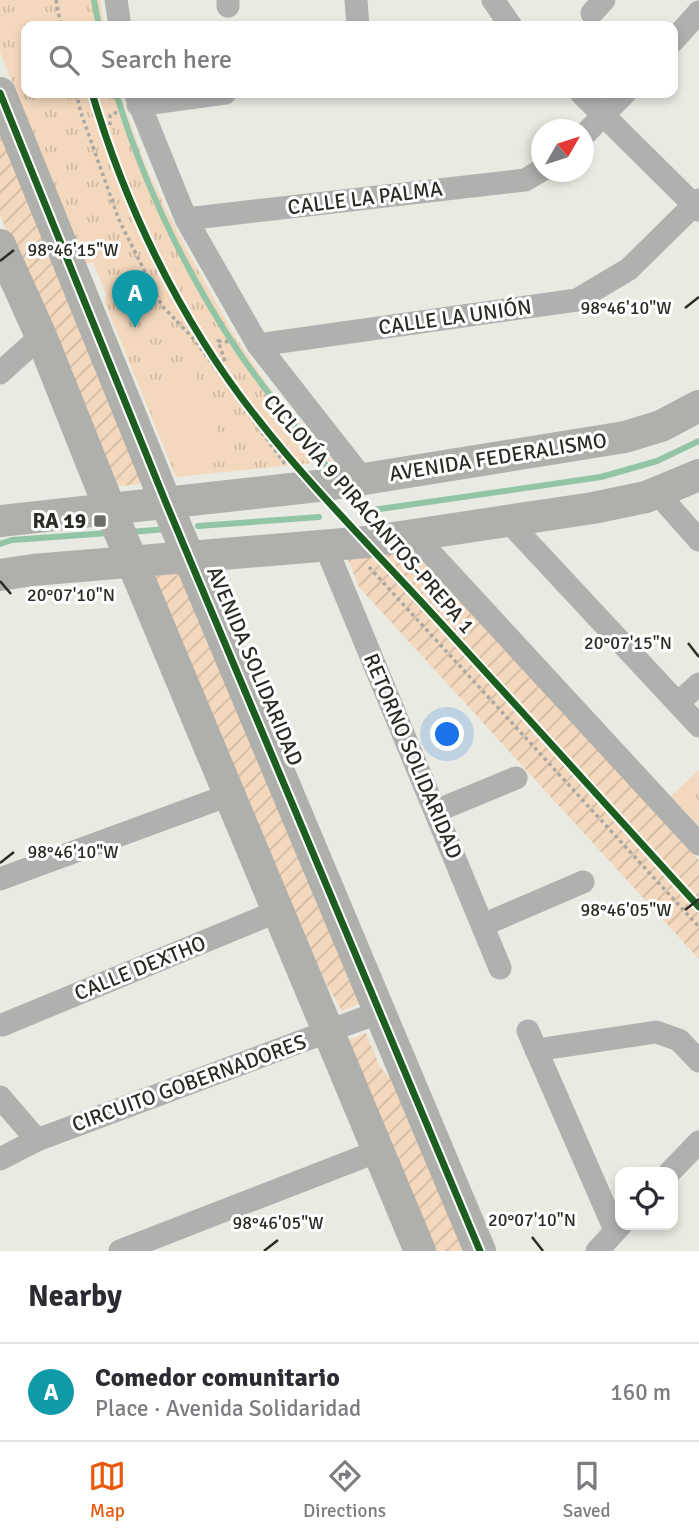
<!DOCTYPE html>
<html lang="en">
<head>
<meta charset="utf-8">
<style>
	body { margin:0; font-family:Signika,sans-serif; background:#f2f2f3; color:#2b2b33 }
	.controls { position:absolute; right:21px; bottom:21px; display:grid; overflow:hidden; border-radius:14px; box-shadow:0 4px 10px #0003 }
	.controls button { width:63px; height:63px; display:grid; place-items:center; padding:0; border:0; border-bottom:2px solid #e1e1e2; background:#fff; color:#2b2b33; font:35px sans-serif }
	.compass { position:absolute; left:531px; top:119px; width:63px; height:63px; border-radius:50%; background:#fff; box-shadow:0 4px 10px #0003; rotate:51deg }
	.you { position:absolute; left:448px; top:735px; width:24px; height:24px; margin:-18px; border:5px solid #fff; border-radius:50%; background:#1a73e8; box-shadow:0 0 0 10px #1a73e833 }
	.badge { display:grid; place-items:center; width:46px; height:46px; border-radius:50%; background:#ea580c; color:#fff; font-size:23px; font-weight:700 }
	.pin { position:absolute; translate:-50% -58px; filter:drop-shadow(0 2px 4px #0008) }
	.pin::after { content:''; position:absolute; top:37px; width:24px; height:21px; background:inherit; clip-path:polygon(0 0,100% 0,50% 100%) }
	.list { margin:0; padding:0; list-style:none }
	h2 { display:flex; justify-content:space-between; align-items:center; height:91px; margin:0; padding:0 28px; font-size:30px }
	h2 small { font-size:23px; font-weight:400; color:#7c7c81 }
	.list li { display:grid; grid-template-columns:46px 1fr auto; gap:21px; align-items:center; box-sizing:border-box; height:98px; padding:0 28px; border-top:2px solid #e1e1e2 }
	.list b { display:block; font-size:26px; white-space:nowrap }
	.list p { margin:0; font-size:23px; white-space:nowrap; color:#7c7c81 }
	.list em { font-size:23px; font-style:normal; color:#7c7c81 }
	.icon { flex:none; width:38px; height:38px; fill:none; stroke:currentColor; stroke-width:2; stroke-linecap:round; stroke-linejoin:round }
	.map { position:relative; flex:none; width:699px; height:1251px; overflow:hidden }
	.search { position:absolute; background:#fff; box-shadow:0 4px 10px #0003; left:21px; right:21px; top:21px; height:77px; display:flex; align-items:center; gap:18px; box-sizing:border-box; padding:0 24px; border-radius:14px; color:#7c7c81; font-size:26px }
	.sheet { height:189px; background:#fff }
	nav { display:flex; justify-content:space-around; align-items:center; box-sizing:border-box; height:98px; border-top:2px solid #e1e1e2; background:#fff; font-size:19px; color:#7c7c81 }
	nav a { display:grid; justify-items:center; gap:4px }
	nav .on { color:#ea580c }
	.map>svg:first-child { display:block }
	.grass { fill:url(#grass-tufts) }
	.garden { fill:url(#garden-furrows) }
	.pitch { fill:#f4d8bd }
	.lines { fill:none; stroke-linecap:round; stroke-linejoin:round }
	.stream { stroke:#92c4a6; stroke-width:6 }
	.path { stroke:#a8a9a6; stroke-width:3.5; stroke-dasharray:3.5 3.5; stroke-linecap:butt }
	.street { stroke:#b0b1af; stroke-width:23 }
	.secondary { stroke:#afb0ac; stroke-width:32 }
	.cycleway-casing { stroke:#fff; stroke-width:11 }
	.cycleway { stroke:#1b5e20; stroke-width:7 }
	.ticks { fill:none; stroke:#2c2c27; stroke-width:2.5 }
	.poi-dot { fill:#6e6e68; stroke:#fff; stroke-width:2.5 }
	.labels { text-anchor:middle; stroke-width:6; stroke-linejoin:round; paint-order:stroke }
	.street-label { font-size:21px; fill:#2c2c27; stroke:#fff }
	.poi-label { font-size:21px; font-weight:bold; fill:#2c2c27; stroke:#fff; text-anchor:end }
	.ticks-label { font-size:18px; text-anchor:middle; fill:#2c2c27; stroke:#fff; stroke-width:6; stroke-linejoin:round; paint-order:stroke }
</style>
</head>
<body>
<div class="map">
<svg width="699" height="1251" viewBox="0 0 699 1251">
	<defs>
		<pattern id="grass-tufts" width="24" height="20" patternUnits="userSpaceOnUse" patternTransform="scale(1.75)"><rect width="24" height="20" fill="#f4d8bd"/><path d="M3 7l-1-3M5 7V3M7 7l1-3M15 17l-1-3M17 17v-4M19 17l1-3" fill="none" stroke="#d1baa2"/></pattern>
		<pattern id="garden-furrows" width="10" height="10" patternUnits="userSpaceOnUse" patternTransform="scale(1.75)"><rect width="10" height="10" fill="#f4d8bd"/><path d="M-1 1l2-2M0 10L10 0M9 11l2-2" fill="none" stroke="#d1baa2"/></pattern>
	</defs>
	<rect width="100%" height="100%" fill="#e9eae2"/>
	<path class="grass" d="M0 0H100L105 26H26V93H120L145 165 183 243 234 335 272 391 332 461 176 477 105 303 106 294 93 262 86 264 0 52Z
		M699 770V826L671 796Z"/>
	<path class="garden" d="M0 126 148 483 112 487 0 215Z
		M410 546 699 860V959L359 587 346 555Z
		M182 566 363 1002 342 1011 302 942 146 568Z
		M366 1033 380 1067 396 1085 464 1251H428L343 1042Z"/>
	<path class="pitch" d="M193 370 229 457 178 477 143 391Z"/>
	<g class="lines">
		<path class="stream" d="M94 0 99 26
			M116 93C144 185 186 273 240 354 266 392 296 428 325 464
			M366 511 601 477 657 461 699 441
			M198 526 319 517
			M130 532 167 529
			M0 544 12 540 108 533"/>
		<path class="path" d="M56 0 61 26
			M76 93 81 113 119 220 162 306 194 339 285 464
			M110 125V115L120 111
			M225 361 218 341 232 342
			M369 567 699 927"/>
		<path class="street" d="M116 0 120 26
			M228 0V6
			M356 0 358 26
			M493 0 511 26
			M592 13 604 0
			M673 41 699 12
			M135 93 186 219 258 345 363 479
			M581 93 699 210
			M138 105 225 93
			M584 135 625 93
			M186 219 525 180 542 170
			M258 345 577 300 629 269 699 200
			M0 373 41 336
			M664 490 667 504 699 540
			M509 522 699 726
			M414 535 699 844
			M325 545 500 968
			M678 703 699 684
			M436 811 516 778
			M0 879 229 795
			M483 925 583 882
			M2 1025 278 911
			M528 1031 615 1230
			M536 1050 656 1032 679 1040 699 1061
			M0 1097 37 1140
			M0 1159 37 1140 380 1012
			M670 1172 699 1142
			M120 1251 378 1151
			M597 1251 621 1225"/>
		<path class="secondary" d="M0 93 166 503 480 1251
			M0 245 41 336 110 509 420 1251
			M0 521 327 485 625 437 661 426 699 406
			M0 575 33 570 367 542 593 508 646 497 699 475"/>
		<g class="cycleway-casing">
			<path id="cycleway" d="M0 93 166 503 480 1251
				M92 93C118 181 155 265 204 343 268 446 358 532 439 621 526 716 612 811 699 907"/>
		</g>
		<use href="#cycleway" class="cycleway"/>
	</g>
	<path class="ticks" d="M0 261 14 250M685 308 699 297M0 581 11 594M688 643 699 657M0 863 14 852M685 910 699 899M532 1237 543 1251M264 1251 278 1240"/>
	<rect class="poi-dot" x="93" y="514" width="14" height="14" rx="3.5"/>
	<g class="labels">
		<g class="street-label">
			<text transform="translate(365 198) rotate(-7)" y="7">CALLE LA PALMA</text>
			<text transform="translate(455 317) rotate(-8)" y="7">CALLE LA UNIÓN</text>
			<text transform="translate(498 457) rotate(-9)" y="7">AVENIDA FEDERALISMO</text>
			<text transform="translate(369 514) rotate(49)" y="7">CICLOVÍA 9 PIRACANTOS-PREPA 1</text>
			<text transform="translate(255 666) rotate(67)" y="7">AVENIDA SOLIDARIDAD</text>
			<text transform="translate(413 756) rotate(67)" y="7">RETORNO SOLIDARIDAD</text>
			<text transform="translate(140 968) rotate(-22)" y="7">CALLE DEXTHO</text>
			<text transform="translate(189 1083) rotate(-20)" y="7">CIRCUITO GOBERNADORES</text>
		</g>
		<g class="poi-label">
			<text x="86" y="528">RA 19</text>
		</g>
	</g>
	<g class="ticks-label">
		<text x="73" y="256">98°46'15"W</text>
		<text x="626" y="314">98°46'10"W</text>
		<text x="71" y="601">20°07'10"N</text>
		<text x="628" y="649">20°07'15"N</text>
		<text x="73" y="858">98°46'10"W</text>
		<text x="626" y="916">98°46'05"W</text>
		<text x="532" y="1226">20°07'10"N</text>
		<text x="278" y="1229">98°46'05"W</text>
	</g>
</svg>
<div class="controls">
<button><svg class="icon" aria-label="locate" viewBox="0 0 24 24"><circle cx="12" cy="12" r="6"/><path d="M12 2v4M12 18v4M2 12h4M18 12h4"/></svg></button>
</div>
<svg class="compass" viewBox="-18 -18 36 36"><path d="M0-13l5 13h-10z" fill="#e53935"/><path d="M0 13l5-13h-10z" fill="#7c7c81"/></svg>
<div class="you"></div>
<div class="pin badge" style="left:135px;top:328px;background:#0f9aa8">A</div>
<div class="search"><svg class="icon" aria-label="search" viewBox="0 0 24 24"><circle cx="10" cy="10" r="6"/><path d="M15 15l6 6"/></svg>Search here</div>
</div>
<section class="sheet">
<h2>Nearby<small></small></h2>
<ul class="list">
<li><span class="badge" style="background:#0f9aa8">A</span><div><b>Comedor comunitario</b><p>Place · Avenida Solidaridad</p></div><em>160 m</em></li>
</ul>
</section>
<nav>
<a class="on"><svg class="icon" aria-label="map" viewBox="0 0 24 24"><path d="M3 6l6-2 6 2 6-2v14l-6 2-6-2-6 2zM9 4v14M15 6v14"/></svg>Map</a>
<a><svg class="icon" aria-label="directions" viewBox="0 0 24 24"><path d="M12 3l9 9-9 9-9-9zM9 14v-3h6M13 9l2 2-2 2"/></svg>Directions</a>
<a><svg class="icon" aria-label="saved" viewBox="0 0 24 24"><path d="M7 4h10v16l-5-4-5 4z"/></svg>Saved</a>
</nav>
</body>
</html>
